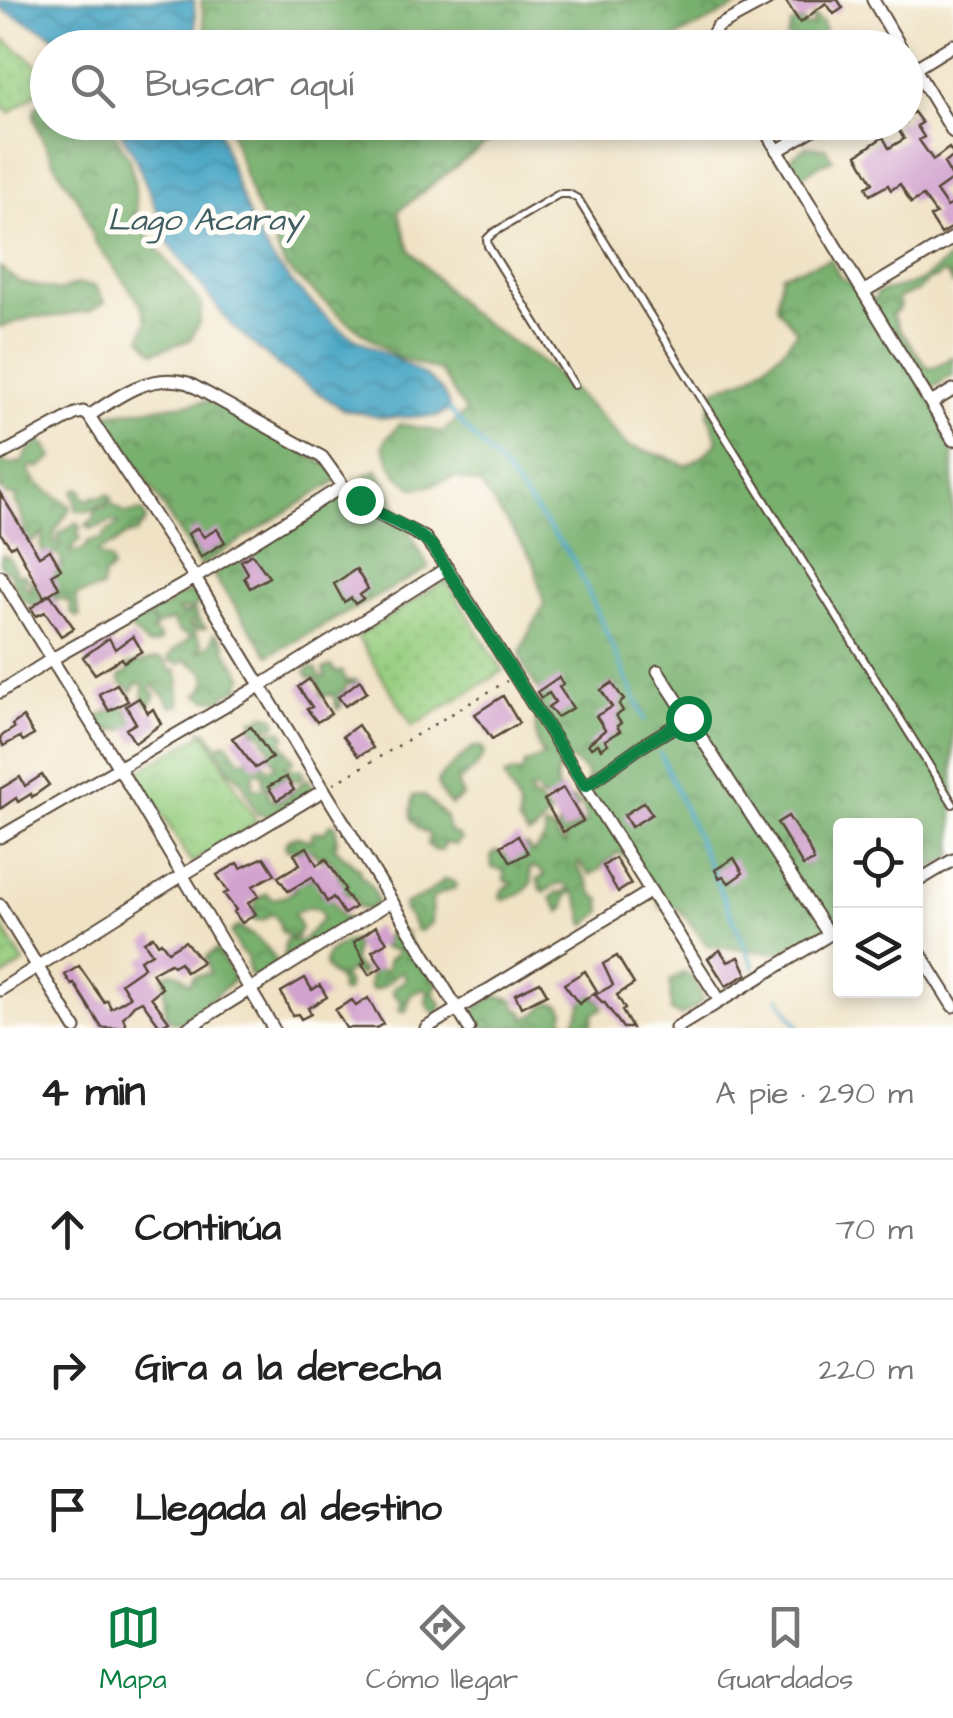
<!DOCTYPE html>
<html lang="es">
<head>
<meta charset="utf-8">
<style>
	body { margin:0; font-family:"Architects Daughter",sans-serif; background:#f6f6f6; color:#222 }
	.controls { position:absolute; right:30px; bottom:30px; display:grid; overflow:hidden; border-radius:10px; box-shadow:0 5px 15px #0003 }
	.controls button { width:90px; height:90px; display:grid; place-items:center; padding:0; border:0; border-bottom:2px solid #e0e0e0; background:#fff; color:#222; font:50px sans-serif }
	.stop { position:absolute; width:30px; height:30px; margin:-22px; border:8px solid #0b8043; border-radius:50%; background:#fff }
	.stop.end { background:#0b8043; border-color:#fff; box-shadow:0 2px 10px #0008 }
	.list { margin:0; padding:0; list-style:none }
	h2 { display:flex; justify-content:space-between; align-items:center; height:130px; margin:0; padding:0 40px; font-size:42px }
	h2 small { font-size:32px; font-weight:400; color:#767676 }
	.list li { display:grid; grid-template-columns:65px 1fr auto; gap:30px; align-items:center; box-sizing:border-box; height:140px; padding:0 40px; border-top:2px solid #e0e0e0 }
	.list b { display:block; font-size:38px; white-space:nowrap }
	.list em { font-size:32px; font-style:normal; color:#767676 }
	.icon { flex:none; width:55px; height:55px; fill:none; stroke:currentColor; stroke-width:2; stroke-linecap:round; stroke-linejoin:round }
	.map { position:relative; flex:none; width:953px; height:1028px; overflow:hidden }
	.search { position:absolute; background:#fff; box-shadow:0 5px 15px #0003; left:30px; right:30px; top:30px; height:110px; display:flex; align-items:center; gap:25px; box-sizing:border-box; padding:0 35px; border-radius:55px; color:#767676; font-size:38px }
	.sheet { height:550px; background:#fff }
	nav { display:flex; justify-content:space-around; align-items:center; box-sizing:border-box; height:140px; border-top:2px solid #e0e0e0; background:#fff; font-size:28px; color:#767676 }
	nav a { display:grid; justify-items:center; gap:5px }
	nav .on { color:#0b8043 }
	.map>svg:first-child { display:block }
	.grass { fill:url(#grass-dots); stroke:#687c4e; stroke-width:2.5 }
	.forest { fill:url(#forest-crowns); stroke:#5a6d46; stroke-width:2.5 }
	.park { fill:url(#park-crowns); stroke:#687c4e; stroke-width:2.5 }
	.water { fill:url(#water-waves); stroke:#406872; stroke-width:2.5 }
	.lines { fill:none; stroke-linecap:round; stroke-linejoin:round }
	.stream { stroke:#46a6c5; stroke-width:4 }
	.building { fill:#d2a2ce }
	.lane-casing { stroke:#564637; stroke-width:10 }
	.street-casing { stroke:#564637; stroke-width:15 }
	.path { stroke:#564637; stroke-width:2.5; stroke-dasharray:2.5 8; stroke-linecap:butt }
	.lane { stroke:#fff; stroke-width:6 }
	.street { stroke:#fff; stroke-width:11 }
	.route { stroke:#0b8043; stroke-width:12 }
	.labels { text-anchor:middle; stroke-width:10; stroke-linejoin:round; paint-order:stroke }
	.water-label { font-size:32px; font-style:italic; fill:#3f5c61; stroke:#fdfcf7 }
</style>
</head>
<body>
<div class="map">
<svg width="953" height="1028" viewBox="0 0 953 1028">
	<defs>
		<pattern id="grass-dots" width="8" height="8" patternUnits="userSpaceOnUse" patternTransform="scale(2.5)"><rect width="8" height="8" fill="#96cd7f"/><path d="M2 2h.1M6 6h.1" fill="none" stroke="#82b06d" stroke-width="1.8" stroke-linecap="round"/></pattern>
		<pattern id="forest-crowns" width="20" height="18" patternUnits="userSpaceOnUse" patternTransform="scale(2.5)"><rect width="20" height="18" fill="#78b06e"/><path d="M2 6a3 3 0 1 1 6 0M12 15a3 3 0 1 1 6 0" fill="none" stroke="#648f5a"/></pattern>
		<pattern id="park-crowns" width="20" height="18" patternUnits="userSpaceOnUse" patternTransform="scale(2.5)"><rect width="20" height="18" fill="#96cd7f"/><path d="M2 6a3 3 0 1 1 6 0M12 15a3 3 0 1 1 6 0" fill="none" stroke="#82b06d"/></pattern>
		<pattern id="water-waves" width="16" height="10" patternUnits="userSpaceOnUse" patternTransform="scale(2.5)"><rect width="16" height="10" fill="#46a6c5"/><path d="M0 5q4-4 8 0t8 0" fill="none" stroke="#3c879f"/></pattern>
	</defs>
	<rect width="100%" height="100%" fill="#fdfcf7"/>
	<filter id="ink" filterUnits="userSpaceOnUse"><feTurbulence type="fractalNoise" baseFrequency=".01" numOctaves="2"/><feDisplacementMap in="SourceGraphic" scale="20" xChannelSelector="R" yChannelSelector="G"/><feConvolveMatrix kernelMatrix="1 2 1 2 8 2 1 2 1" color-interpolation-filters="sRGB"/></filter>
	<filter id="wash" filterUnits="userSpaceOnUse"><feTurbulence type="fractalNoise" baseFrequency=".0048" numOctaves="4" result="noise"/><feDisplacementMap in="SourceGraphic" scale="40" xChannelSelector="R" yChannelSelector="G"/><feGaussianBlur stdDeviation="2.25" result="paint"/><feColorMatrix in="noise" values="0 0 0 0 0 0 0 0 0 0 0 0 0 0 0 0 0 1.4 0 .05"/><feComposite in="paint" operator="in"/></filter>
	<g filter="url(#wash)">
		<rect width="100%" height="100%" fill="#f0e2c4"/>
		<path class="grass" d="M0 36 47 72V85L10 113 0 103Z
			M446 580 503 671 413 726 357 637Z"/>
		<path class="forest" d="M201 0H750L658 47H207Z
			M813 16 823 23 827 43 820 47 789 46 787 39 792 23 802 21 805 26H813Z
			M47 95 48 122 109 123 129 159 134 178 137 214 144 231 202 305 199 323 190 340 154 352 141 338 147 321 140 303 95 242 81 204 59 171 41 136 34 117 35 109Z
			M228 123H521L484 145 398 211 410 250 467 311 543 363 600 416 627 446 667 457 686 466 703 456 718 441 708 413 715 389 750 377 782 351 797 331 777 307 782 274 831 259 839 276 875 301 877 293C890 288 906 288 919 281 932 274 942 264 953 255V286L948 276 943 273 934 279 930 278 918 291 898 298 900 307 896 312 891 313 900 330 928 368 938 366 953 356V376L943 380 940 384 933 387 918 376 939 416 953 452V855L916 880V826H840V922L777 953 708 946 679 909 661 907 634 860 616 852 615 856 602 865 601 869 590 875 579 862 577 864C579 873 582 873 587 880 594 890 587 890 601 900L602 912 586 925 584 923C582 912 580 900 573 891L566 897 565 908 560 912 551 898 557 892 562 894 570 888 564 884 553 886 546 892 542 891 537 879 545 876C542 870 539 869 532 867L530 869 532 883C525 892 516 897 504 900L500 897 502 890 513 884 504 880 505 873 502 870 492 868 491 857 496 851 504 855 522 850 526 845 533 853 545 838V827L553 830 557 838 565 845 566 840 557 832 558 825 567 832 587 822 582 804 588 776C580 764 570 757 555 757L560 764 556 780 560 800 574 799 579 805 573 813 541 798 536 791H529L532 798 538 800 550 815 535 832 528 835 518 822C524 803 509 792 504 776L516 772 521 774 525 764 543 756C531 735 536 716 542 694L527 673 520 652 544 604 534 562 481 485 455 477 429 486 414 488 397 475 383 447 386 439 400 424 443 432 466 412 440 371 396 357 343 318 286 268 252 198Z
			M807 146 825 148 833 160 817 166 801 177 789 166 792 157Z
			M0 267 19 282 59 291 77 284 95 286 105 302 89 311 51 317H33L0 327Z
			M209 401 340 472 344 476 200 566 105 414Z
			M39 441 45 444 53 458 39 468 32 465 29 469C36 490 55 492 71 507L54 533V542L60 544 58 535 77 522 81 527 77 533 81 538 72 547V551L75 552 83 550 89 541 102 539 104 534 119 523 114 521 91 529 86 525 94 518 96 509H103L108 503C96 505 90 515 77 510L73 492 76 489H81L83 492 82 496 88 500 95 496 100 497 108 494 112 498 110 502 126 514 139 511 143 512 146 521 136 534C126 533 122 538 115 544 110 547 103 548 98 551L99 555 111 561 112 569 104 576 102 588 75 596 80 616 76 617 70 611 71 605 64 599 49 600 57 590 53 576 59 565 62 567 63 565 59 555 44 554C40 548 39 544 44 538L42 534 34 541 27 542C24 528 23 513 15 502L18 496H9L3 492 2 488 0 489V460L10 465 24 461 26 454Z
			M377 469 429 568 269 655 213 575Z
			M2 555 9 558 18 575 24 574 28 580 21 583 32 593 29 584 33 580 43 601 39 607C19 602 15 590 10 572L5 570 0 564Z
			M191 592 199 597 197 606 192 609 177 610 182 614 195 611 199 621 206 628 197 630 193 625 194 622 191 621 188 623 202 644 196 653 211 644 214 633 221 638 226 646 225 650 243 676 239 688 226 695 223 700 206 699 197 694 203 690 207 679 204 671 184 660 179 664 168 660C172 647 184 646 191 636L179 632 172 620 159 625 153 622 156 627 152 631 160 637V642L149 646 127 625 138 618 141 620 146 617 153 621 150 615 154 610 170 606 172 599Z
			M156 659H161L167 664 170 672 175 669 180 681 178 685 180 705 171 707 163 694 152 685 150 690 156 695 153 701 147 705 143 697V684L136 683 132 692 120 682V676L127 673 128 665Z
			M331 666 337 673 342 671 346 681 354 680 359 682 356 685 347 684 344 691 339 692 341 707 337 710 333 694 322 696 318 680 309 677 305 672 310 668 316 669 319 675 324 678 326 676 323 669Z
			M118 706 127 710 133 723 131 729C127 730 123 729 119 730 106 732 99 736 96 718Z
			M264 714 275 717 277 723 273 727 268 723 266 726 271 732 283 730 286 735 282 742 294 761 284 767 296 770 301 769 304 776 299 780H294L289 776 280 779 278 783 267 786 263 784V776L260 772 253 773V789L264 788 269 791V797L273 801C290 801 295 785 308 779L313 788 298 801 284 806 282 810 269 817 257 814 241 780 230 771 221 754 203 741 200 730 207 731 219 747 223 743H228L239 759 262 763 267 768H273L276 765 269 754 271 749 265 742 264 736 252 729 253 719 260 720Z
			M474 747H482L485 753 476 768 457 783 463 796 451 805C424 778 445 774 461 758 465 754 469 750 474 747Z
			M423 795 446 817 447 826 452 834H457L461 839 456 845 444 843 442 850 435 851 427 844 430 835 418 828 411 818 413 796Z
			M331 824 336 826 337 842 335 848C342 854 352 865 359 868L360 875C370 882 375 890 377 903L366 910 358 907 357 901 347 893 340 895C342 879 338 866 325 855L320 860 312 851 287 850 285 845 288 839 295 836 312 841V833L318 831 323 833Z
			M300 861 308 880 315 879 323 891 320 895 329 896 342 917H347V923L340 924 335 931 327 933C320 944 305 949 293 951L291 955 284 957 285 940 302 941 323 918C318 902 306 906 294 914L301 928 297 937 291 939 281 931 279 922 273 913 263 920H255L251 916 257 900 266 893 273 899 286 896 295 890Z
			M443 880H450L456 884 455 888C447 893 439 892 432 899L431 923 421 931 416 930 411 918 404 911 403 905 426 895Z
			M238 926C254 936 269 945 277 963L262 974 254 977 249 974 247 957 239 950 231 932Z
			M396 930 407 933 408 942 438 984 433 992 441 1004V1010L436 1013 432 1012 426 1001 428 991 424 989 411 994 406 1011 402 1013 399 1010 402 1002 392 992 394 987 406 980 402 971C391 978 386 988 372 990L369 985 371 972 377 968 383 971 387 969 388 960 396 954 397 950 383 948 387 935Z
			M351 941 355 946 353 963 363 972 359 976 351 970 343 976 348 985 346 992H341L339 979C312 966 329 945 351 941Z
			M217 949 235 979 188 1019 180 1023 173 1022 165 1015 164 975 172 972 180 974 189 984 194 976 210 973 206 957Z
			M684 972 695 981 703 999 695 1008 680 1016 671 1011 670 981Z
			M589 993 601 1002 603 1008 593 1014 591 1028H472L470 1016C484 1001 494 990 515 1001L516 1009 524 1012 525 1019C528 1016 532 1016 536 1014 546 1008 543 999 561 1005L565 1011 563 1017 568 1027 573 1026 585 996Z"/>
		<path class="park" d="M205 733 257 822 191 863 137 772Z
			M0 923 24 963 0 979Z"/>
		<path class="water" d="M0 0H194L197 47H67L46 31 0 9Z
			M115 123H217C228 162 241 202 260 239 274 267 317 310 342 330 370 352 448 372 449 410L438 416 383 418 343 409 281 368 231 325 166 240 157 210 132 151Z"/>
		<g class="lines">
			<path class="stream" d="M449 410 504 470 575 562 645 720
				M660 753 754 967
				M779 997 799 1028"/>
		</g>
		<g id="blocks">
			<path class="building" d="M785 0H838L843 8 834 14 826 3 800 23Z
				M914 112 922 123 917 126 924 137 919 140 933 160 949 148 953 154V157L944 163 953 179 936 191 947 207 953 204V227L941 234 930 217 936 214 923 196 911 203 900 184 891 190 888 185 870 195 866 187 873 183 857 155 883 137 889 148 904 139 894 122H906V117Z
				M0 493 39 556 50 550 61 569 52 574 59 588 44 597 15 544 11 547 0 533Z
				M197 528 204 537 217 529 225 542 201 557 188 534Z
				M252 554 269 577 250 588 244 578 248 573 241 561Z
				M356 569 368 589 360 595 363 599 355 604 351 598 344 602 334 584Z
				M50 594 74 628 61 636 45 612 36 616 31 608Z
				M133 636 142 651 124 662 122 658 95 674 83 657 109 638 115 649Z
				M559 677 563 684 559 687 573 708 557 717 548 707 555 702 549 693 541 698 537 692Z
				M309 679 331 714 317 722 307 709 312 707 298 687Z
				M360 680 367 692 345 706 338 697Z
				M612 683 624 700 619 704 623 711 616 716 621 723 617 726 620 731 605 740 608 744 601 749 598 744 591 748 588 744 605 730 596 716 612 707 601 690Z
				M117 684 128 701 109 711 99 694Z
				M503 696 519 723 492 739 475 714Z
				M139 698 148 713 153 709 161 724 135 743 126 729 136 723 126 706Z
				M23 717 34 735 23 741 20 737 3 746 0 737 14 728 12 725Z
				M358 725 373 748 358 756 343 736Z
				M251 727 272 758 255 768 232 738Z
				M42 775 49 785 32 797 31 794 18 802 16 798 0 809V789L20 777 25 786Z
				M286 777 294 790 277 800 268 787Z
				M563 788 583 821 563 832 544 800Z
				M644 802 652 814 631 827 624 815Z
				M788 816 807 844 814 861 803 866 777 823Z
				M518 836 528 853 511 862 501 846Z
				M307 847 317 865 326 859 345 889 343 891 355 907 344 914 333 897 327 902 312 877 288 891 278 877 300 864 294 854Z
				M264 857 275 874 253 886 259 896 248 903 256 914 242 923 234 912 236 910 224 894 228 892 217 875 238 863 241 868Z
				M615 858 631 884 618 892 603 866Z
				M734 858 743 873 729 883 723 876 719 878 715 870Z
				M376 926 387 942 372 951 382 967 369 975 362 964 365 962 354 942Z
				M153 936 158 944 161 942 168 951 185 941 202 962 186 972 180 962 173 966 170 963 152 973 162 988 151 997 169 1021 160 1026 142 1001 134 1005 123 1018 127 1028H102L74 983 72 985 65 975 79 966 104 1002 107 1000 111 1008 115 1006 130 997 121 983 144 967 140 960 152 953 144 942Z
				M720 950 728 962 739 957 747 974 726 986 708 958Z
				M617 956 634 984 617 995 625 1009 622 1011 632 1028H623L604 1002 603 1003 595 995 613 985 603 964Z
				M585 971 597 991 579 1004 564 984Z
				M305 978 312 990 320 985 327 997 308 1008 311 1014 301 1019 298 1014 292 1015 281 992Z
				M540 982 547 994 521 1007 515 994Z
				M368 998 383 1024 376 1028H346L335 1010 352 1000 356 1006Z"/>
		</g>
	</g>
	<g filter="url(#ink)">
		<use href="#blocks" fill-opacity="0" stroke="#564637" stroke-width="2.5"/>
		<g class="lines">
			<g class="lane-casing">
				<path id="lane" d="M574 385 488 246 487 239 493 233 559 194H569L578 199 953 804"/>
			</g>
			<g class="street-casing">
				<path id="street" d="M873 0 901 48
					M714 48 710 40 717 27 767 0
					M906 54 953 132
					M906 74 953 45
					M760 122 953 440
					M777 151 825 122
					M863 292 953 238
					M931 403 953 390
					M89 416C118 396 151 372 188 383L322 457 343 486 372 511 425 538 447 568 720 1001
					M0 455 75 414 83 412 89 416 195 578 469 1028
					M0 576 119 768 273 1028
					M658 671 829 935
					M0 692 52 659 195 578 343 486
					M585 786 640 747 688 718
					M0 837 260 686 447 568
					M916 882 953 860
					M0 905 75 1028
					M916 947 953 1006
					M0 990 181 876 324 790
					M188 1028 392 901
					M426 1028 651 891
					M676 1028 840 928"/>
			</g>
			<path class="path" d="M334 784 507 681"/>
			<use href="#lane" class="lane"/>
			<use href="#street" class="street"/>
		</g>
	</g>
	<g class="lines" filter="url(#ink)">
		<path class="route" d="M360 500C381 520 412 525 432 546L585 786 640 747 688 718"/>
	</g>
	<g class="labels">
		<g class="water-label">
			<text x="205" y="230">Lago Acaray</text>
		</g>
	</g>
</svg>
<div class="controls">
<button><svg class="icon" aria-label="locate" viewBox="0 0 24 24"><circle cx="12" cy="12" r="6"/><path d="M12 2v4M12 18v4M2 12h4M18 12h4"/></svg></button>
<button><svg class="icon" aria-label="layers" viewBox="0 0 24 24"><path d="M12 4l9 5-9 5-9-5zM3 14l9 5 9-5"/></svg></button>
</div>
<div class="stop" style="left:688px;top:718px"></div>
<div class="stop end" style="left:360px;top:500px"></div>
<div class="search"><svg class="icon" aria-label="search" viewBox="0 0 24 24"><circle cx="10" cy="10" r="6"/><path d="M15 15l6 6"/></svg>Buscar aquí</div>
</div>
<section class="sheet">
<h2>4 min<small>A pie · 290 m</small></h2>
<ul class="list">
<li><svg class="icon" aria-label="ahead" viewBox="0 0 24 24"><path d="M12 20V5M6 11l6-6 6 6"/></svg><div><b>Continúa</b></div><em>70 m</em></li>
<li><svg class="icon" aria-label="right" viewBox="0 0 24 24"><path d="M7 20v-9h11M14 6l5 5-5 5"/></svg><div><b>Gira a la derecha</b></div><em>220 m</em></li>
<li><svg class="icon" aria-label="arrive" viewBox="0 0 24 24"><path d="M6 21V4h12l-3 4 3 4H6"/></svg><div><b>Llegada al destino</b></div></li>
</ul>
</section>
<nav>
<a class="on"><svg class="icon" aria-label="map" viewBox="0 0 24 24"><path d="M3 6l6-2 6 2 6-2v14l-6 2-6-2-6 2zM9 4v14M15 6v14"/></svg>Mapa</a>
<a><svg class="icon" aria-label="directions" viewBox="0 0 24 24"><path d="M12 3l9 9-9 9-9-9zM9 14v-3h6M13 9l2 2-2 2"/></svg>Cómo llegar</a>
<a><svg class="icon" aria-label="saved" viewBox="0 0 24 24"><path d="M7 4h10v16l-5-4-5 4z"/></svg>Guardados</a>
</nav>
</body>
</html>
